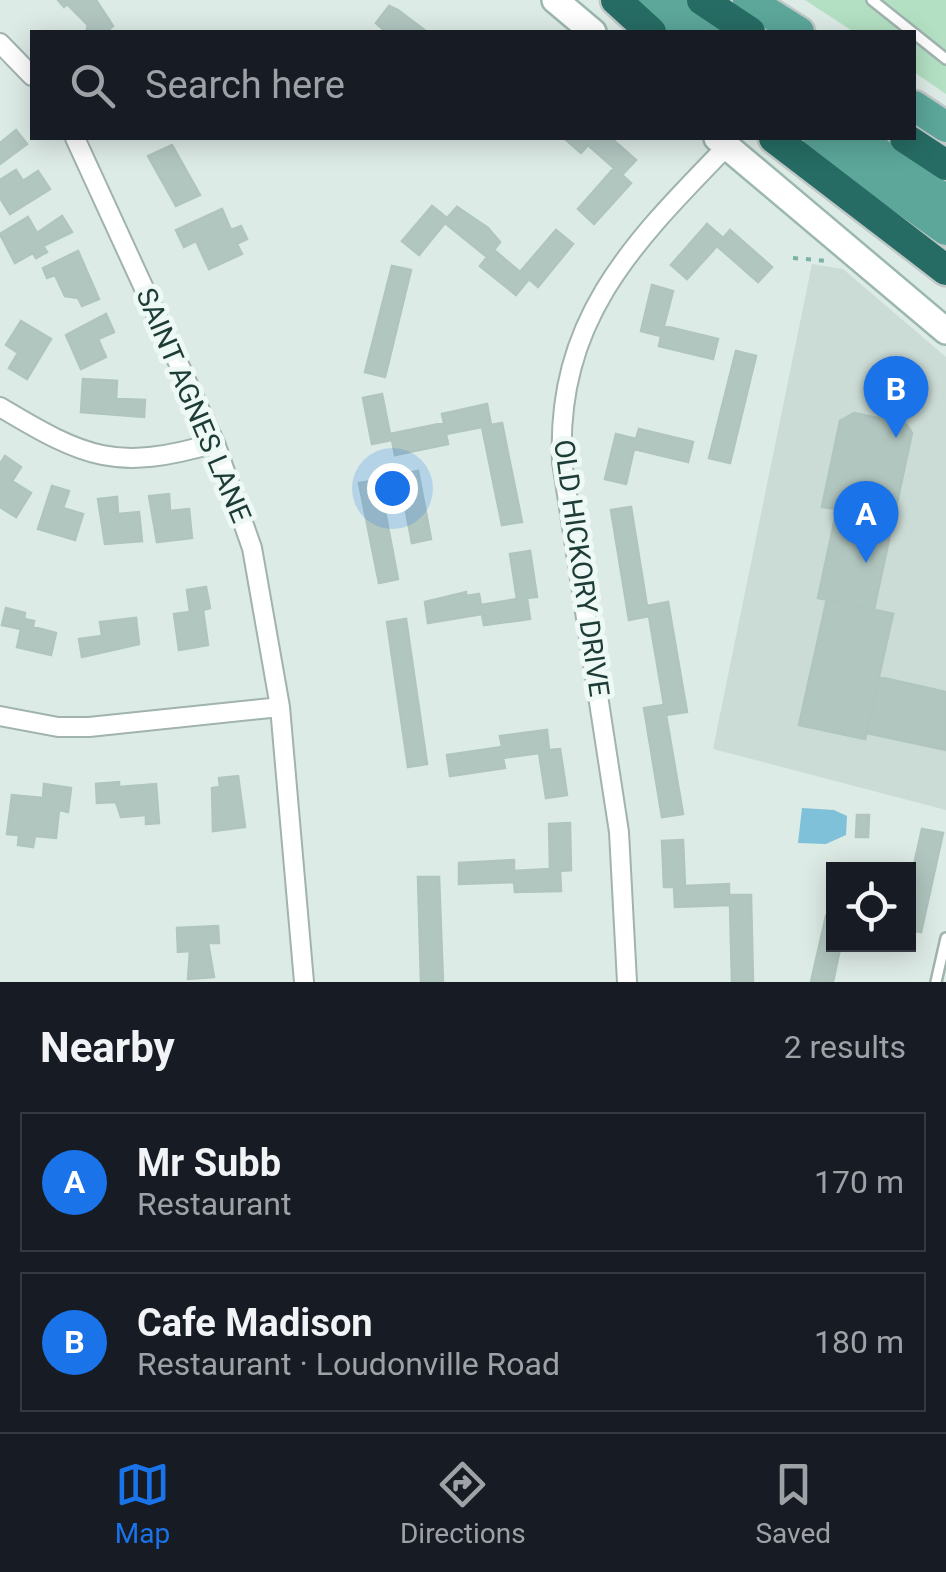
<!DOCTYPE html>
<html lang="en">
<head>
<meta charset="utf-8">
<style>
	body { margin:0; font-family:Roboto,sans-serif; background:#242831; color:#f1f3f6 }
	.controls { position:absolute; right:30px; bottom:30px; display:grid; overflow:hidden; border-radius:0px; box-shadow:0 5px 25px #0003 }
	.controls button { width:90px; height:90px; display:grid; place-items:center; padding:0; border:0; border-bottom:2px solid #363941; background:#171b24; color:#f1f3f6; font:50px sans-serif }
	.you { position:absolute; left:392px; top:488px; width:35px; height:35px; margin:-25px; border:8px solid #fff; border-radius:50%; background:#1a73e8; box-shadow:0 0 0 15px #1a73e833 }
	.badge { display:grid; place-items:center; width:65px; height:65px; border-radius:50%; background:#1a73e8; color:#fff; font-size:32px; font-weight:700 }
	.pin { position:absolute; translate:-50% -82px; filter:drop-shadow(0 2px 5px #0008) }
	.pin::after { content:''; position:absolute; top:52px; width:35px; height:30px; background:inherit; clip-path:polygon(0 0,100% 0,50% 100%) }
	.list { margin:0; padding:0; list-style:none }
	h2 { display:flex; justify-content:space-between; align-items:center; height:130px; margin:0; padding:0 40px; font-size:42px }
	h2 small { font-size:32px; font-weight:400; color:#9ea1a6 }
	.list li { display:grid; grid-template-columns:65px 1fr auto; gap:30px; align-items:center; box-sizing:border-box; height:140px; margin:0 20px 20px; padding:0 20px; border:2px solid #363941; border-radius:0px }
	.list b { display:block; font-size:38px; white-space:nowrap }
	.list p { margin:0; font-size:32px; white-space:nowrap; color:#9ea1a6 }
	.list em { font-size:32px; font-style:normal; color:#9ea1a6 }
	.icon { flex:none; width:55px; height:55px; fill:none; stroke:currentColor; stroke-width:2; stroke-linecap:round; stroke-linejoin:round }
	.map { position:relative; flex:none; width:946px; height:982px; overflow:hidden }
	.search { position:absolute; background:#171b24; box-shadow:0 5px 25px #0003; left:30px; right:30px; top:30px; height:110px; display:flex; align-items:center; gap:25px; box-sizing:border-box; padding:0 35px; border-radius:0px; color:#9ea1a6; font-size:38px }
	.sheet { height:450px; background:#171b24 }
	nav { display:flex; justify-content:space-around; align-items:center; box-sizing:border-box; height:140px; border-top:2px solid #363941; background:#171b24; font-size:28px; color:#9ea1a6 }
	nav a { display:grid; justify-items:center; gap:5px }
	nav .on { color:#1a73e8 }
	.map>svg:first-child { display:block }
	.built { fill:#cbdbd5 }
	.green { fill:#b3e0c3 }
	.water { fill:#7ec1d8 }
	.building { fill:#b2c6c0; stroke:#afc5be; stroke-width:2.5 }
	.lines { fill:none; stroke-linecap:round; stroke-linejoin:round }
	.service-casing { stroke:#a0b3ae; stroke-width:14 }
	.minor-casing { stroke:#a0b3ae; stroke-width:22 }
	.secondary-casing { stroke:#9bb8b0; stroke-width:30 }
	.primary-casing { stroke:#c0c8c7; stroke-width:35 }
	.motorway-casing { stroke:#c0c8c7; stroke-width:35 }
	.path { stroke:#7ab3a6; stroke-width:4; stroke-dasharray:5 8; stroke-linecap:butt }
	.service { stroke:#fff; stroke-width:9 }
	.minor { stroke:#fff; stroke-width:18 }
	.secondary { stroke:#fff; stroke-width:25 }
	.primary { stroke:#5ca69a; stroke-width:30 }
	.motorway { stroke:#266c64; stroke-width:30 }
	.labels { text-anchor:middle; stroke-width:10; stroke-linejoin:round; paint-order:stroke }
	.street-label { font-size:28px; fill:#1d3c37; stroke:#eef8f4 }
</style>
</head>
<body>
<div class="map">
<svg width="946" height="982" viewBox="0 0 946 982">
	<rect width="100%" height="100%" fill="#ddebe6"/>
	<path class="built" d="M812 264 843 269 946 357V810L713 749Z"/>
	<path class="green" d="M805 0H946V94L914 72V32H854Z"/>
	<path class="water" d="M802 808 834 810 847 816 846 835 826 844 798 843Z"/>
	<path class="building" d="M58 0H96L113 26 106 32H86L88 25 67 4 64 7Z
		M389 6 398 10 427 32H386L376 23Z
		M16 130 27 144 0 164V143Z
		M564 138H611L636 160 622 175 631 183 594 224 578 209 614 168 588 145 581 153Z
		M172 145 200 195 176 206 148 156Z
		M16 170 23 181 38 171 50 189 10 214 0 198V180Z
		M432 206 447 218 457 207 488 228 500 242 494 250 520 272 556 230 573 244 538 287 529 279 516 295 480 266 487 257 445 223 419 255 402 241Z
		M222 209 231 230 241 226 247 239 237 244 242 254 209 269 196 241 184 247 176 230Z
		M62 216 72 232 43 246 47 252 36 258 33 253 15 263 0 234 28 217 37 233Z
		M707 224 723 238 730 230 772 267 758 282 717 246 687 279 671 265Z
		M78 251 99 299 82 306 78 298 65 296 55 275 47 278 43 268Z
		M392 266 411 270 385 377 365 372Z
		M652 285 673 291 664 326 718 339 713 359 659 346 661 336 641 331Z
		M106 314 114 332 98 339 106 357 81 369 66 335Z
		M21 321 51 339 27 379 9 368 18 353 6 345Z
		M736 351 756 356 730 463 709 458Z
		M83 379 117 381 116 399 145 400 144 417 81 412Z
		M382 394 390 434 444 423 442 414 487 404 491 425 502 423 522 522 502 525 482 427 446 434 448 444 395 455 392 440 372 444 363 398Z
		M854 413 906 424 912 433 874 609 818 598 837 509 822 507 840 421Z
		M639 429 693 442 688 462 634 449 626 484 605 479 616 434 636 439Z
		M5 456 21 467 12 481 31 493 16 517 0 507V464Z
		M418 471 431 539 412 543 399 475Z
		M379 480 398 579 379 583 359 483Z
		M52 486 69 491 63 508 83 514 75 540 38 529Z
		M169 494 170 511 189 509 192 538 157 542 149 496Z
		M117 497 118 514 139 512 142 541 105 544 98 499Z
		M631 507 647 606 668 602 687 712 666 715 683 814 662 817 644 708 664 705 649 616 629 620 611 510Z
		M530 551 537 597 527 598 530 619 484 625 482 614 428 623 425 602 466 592V596L479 594 481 605 517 599 510 554Z
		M206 587 210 608 203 610 208 645 179 650 174 614 190 612 187 590Z
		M827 599 893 614 865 739 799 725Z
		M6 608 25 613 24 619 34 621 33 627 56 633 51 655 17 647 21 629 2 625Z
		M136 618 139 644 82 657 79 639 102 636 100 622Z
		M406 619 427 764 408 767 387 622Z
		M879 677 946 692V750L867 733Z
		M547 730 549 750 560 749 567 795 546 798 539 753 503 758 505 768 450 776 447 755 502 747 500 736Z
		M238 776 245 827 213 831 212 788 220 787 219 778Z
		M119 782V787L156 784 159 823 146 824V815L121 817 116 802 97 803 96 784Z
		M44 784 71 788 68 812 59 810 56 838 35 836 33 847 18 845 19 835 7 834 12 795 43 798Z
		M857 815H869L868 837H856Z
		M570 823 571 870 560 871 561 891 515 892 514 882 459 884V863L514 860V871L550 869 549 824Z
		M922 829 943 833 921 932 908 930V891Z
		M683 840 685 886 729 884V895H751L753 982H732L730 905 675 907 674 887H664L662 841Z
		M418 877H439L443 982H421Z
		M826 916 834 918V944H841L833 982H811Z
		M218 926 219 943H208L214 977 188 979 190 951 178 952 177 928Z"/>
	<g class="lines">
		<g class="service-casing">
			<path id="service" d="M872 0 946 59
				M936 982 946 938"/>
		</g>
		<g class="minor-casing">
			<path id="minor" d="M0 43 32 76
				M75 138 215 443 252 548 280 707 304 982
				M0 407C85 458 116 472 215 443
				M0 716 58 727H89L280 707
				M627 982 619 832 562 462C556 318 634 242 727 146"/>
		</g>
		<g class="secondary-casing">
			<path id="secondary" d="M555 0 593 32
				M717 138 946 331"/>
		</g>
		<g class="primary-casing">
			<path id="primary" d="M666 0 712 32
				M748 0 799 32
				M631 2 673 32
				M914 106 946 127
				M818 138 946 230
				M858 138 946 200"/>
		</g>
		<g class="motorway-casing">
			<path id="motorway" d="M616 0 651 32
				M702 0 750 32
				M774 138 946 270
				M905 138 946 165"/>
		</g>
		<path class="path" d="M793 258 828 261"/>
		<use href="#service" class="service"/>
		<use href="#minor" class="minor"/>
		<use href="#secondary" class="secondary"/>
		<use href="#primary" class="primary"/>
		<use href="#motorway" class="motorway"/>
	</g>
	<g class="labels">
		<g class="street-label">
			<text transform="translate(194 405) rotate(67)" y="10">SAINT AGNES LANE</text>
			<text transform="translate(582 568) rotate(82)" y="10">OLD HICKORY DRIVE</text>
		</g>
	</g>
</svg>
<div class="controls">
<button><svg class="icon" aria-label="locate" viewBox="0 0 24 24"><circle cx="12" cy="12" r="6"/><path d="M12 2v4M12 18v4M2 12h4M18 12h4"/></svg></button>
</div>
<div class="you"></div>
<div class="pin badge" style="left:866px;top:563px">A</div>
<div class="pin badge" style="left:896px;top:438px">B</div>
<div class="search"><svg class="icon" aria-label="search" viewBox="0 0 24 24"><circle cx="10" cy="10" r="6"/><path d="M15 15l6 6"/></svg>Search here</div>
</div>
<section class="sheet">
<h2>Nearby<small>2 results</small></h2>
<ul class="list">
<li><span class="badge">A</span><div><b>Mr Subb</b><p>Restaurant</p></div><em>170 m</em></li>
<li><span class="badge">B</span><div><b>Cafe Madison</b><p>Restaurant · Loudonville Road</p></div><em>180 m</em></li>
</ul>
</section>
<nav>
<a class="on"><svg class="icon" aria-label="map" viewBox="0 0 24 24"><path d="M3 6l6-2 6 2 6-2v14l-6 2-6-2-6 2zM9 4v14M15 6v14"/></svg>Map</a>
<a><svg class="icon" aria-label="directions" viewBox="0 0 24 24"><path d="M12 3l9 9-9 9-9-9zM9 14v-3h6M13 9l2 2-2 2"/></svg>Directions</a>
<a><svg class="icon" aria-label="saved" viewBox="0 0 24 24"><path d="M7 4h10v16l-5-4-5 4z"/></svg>Saved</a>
</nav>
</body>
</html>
